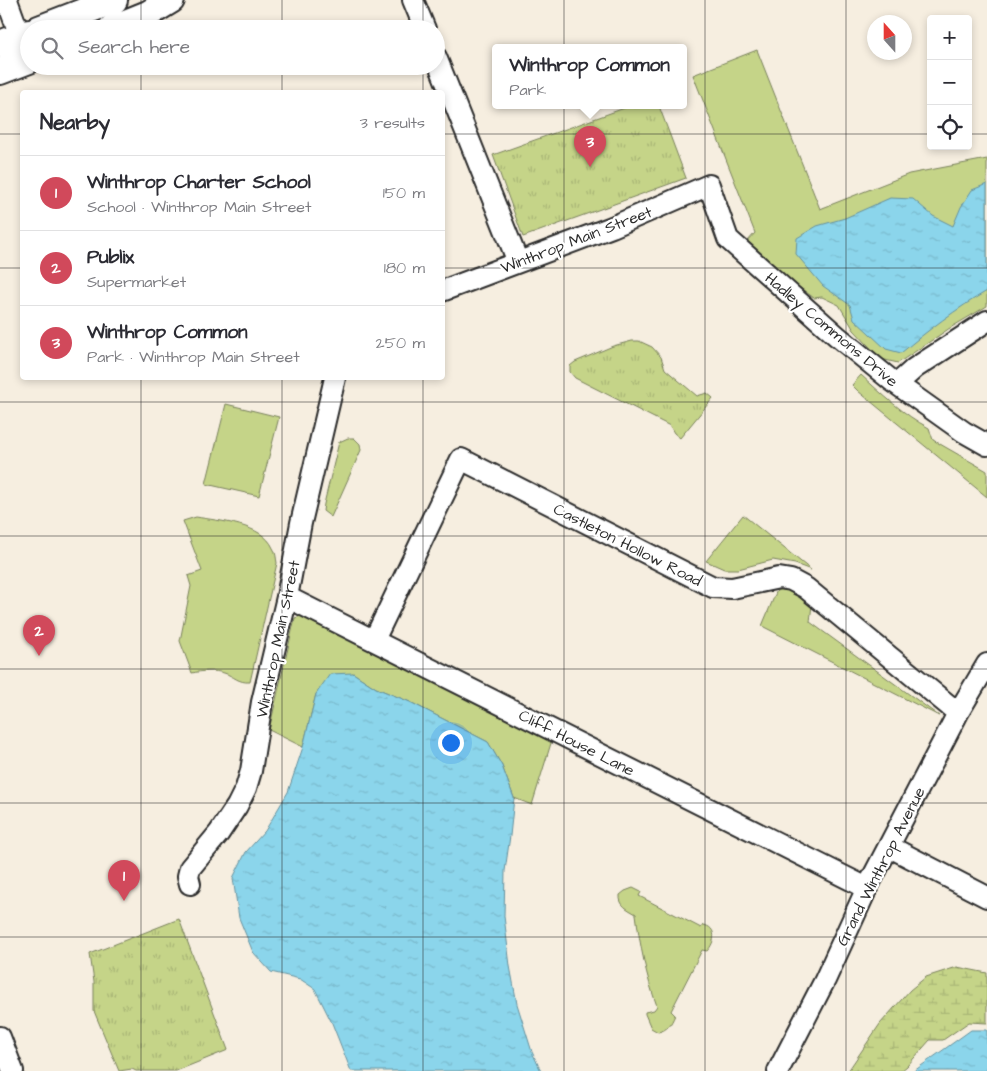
<!DOCTYPE html>
<html lang="en">
<head>
<meta charset="utf-8">
<style>
	body { margin:0; font-family:"Architects Daughter",sans-serif; background:#f2f2f3; color:#2b2b33 }
	.controls { position:absolute; right:15px; top:15px; display:grid; overflow:hidden; border-radius:5px; box-shadow:0 2px 8px #0003 }
	.controls button { width:45px; height:45px; display:grid; place-items:center; padding:0; border:0; border-bottom:1px solid #e1e1e2; background:#fff; color:#2b2b33; font:25px sans-serif }
	.compass { position:absolute; left:867px; top:15px; width:45px; height:45px; border-radius:50%; background:#fff; box-shadow:0 2px 8px #0003; rotate:339deg }
	.you { position:absolute; left:450px; top:742px; width:18px; height:18px; margin:-12px; border:4px solid #fff; border-radius:50%; background:#1a73e8; box-shadow:0 0 0 8px #1a73e833 }
	.badge { display:grid; place-items:center; width:32px; height:32px; border-radius:50%; background:#d1495b; color:#fff; font-size:16px; font-weight:700 }
	.pin { position:absolute; translate:-50% -41px; filter:drop-shadow(0 1px 2px #0008) }
	.pin::after { content:''; position:absolute; top:26px; width:18px; height:15px; background:inherit; clip-path:polygon(0 0,100% 0,50% 100%) }
	.popup { position:absolute; left:492px; top:44px; width:195px; height:65px; box-sizing:border-box; display:grid; place-content:center; border-radius:5px; background:#fff; filter:drop-shadow(0 1px 4px #0005); font-size:16px; white-space:nowrap; color:#7c7c81 }
	.popup b { font-size:19px; color:#2b2b33 }
	.popup::after { content:''; position:absolute; left:50%; top:100%; margin-left:-10px; border:10px solid transparent; border-top-color:#fff }
	.list { margin:0; padding:0; list-style:none }
	h2 { display:flex; justify-content:space-between; align-items:center; height:65px; margin:0; padding:0 20px; font-size:21px }
	h2 small { font-size:16px; font-weight:400; color:#7c7c81 }
	.list li { display:grid; grid-template-columns:32px 1fr auto; gap:15px; align-items:center; box-sizing:border-box; height:75px; padding:0 20px; border-top:1px solid #e1e1e2 }
	.list b { display:block; font-size:19px; white-space:nowrap }
	.list p { margin:0; font-size:16px; white-space:nowrap; color:#7c7c81 }
	.list em { font-size:16px; font-style:normal; color:#7c7c81 }
	.icon { flex:none; width:28px; height:28px; fill:none; stroke:currentColor; stroke-width:2; stroke-linecap:round; stroke-linejoin:round }
	.map { position:relative; flex:none; width:987px; height:1071px; overflow:hidden }
	.search { position:absolute; background:#fff; box-shadow:0 2px 8px #0003; left:20px; top:20px; width:425px; height:55px; display:flex; align-items:center; gap:12px; box-sizing:border-box; padding:0 18px; border-radius:28px; color:#7c7c81; font-size:19px }
	.panel { position:absolute; background:#fff; box-shadow:0 2px 8px #0003; left:20px; top:90px; width:425px; height:290px; border-radius:5px }
	.map>svg:first-child { display:block }
	.green { fill:#c5d488; stroke:#78805a }
	.wetland { fill:url(#wetland-marsh); stroke:#78805a }
	.park { fill:url(#park-tufts); stroke:#78805a }
	.water { fill:url(#water-ripples); stroke:#65919e }
	.lines { fill:none; stroke-linecap:round; stroke-linejoin:round }
	.minor-casing { stroke:#2b2b2b; stroke-width:24 }
	.major-casing { stroke:#2b2b2b; stroke-width:30 }
	.minor { stroke:#fff; stroke-width:20 }
	.major { stroke:#fff; stroke-width:26 }
	.grid { fill:none; stroke:#2b2b2b; stroke-width:1; stroke-opacity:0.55 }
	.labels { text-anchor:middle; stroke-width:4.5; stroke-linejoin:round; paint-order:stroke }
	.street-label { font-size:16px; fill:#2b2b2b; stroke:#fff }
</style>
</head>
<body>
<div class="map">
<svg width="987" height="1071" viewBox="0 0 987 1071">
	<defs>
		<pattern id="wetland-marsh" width="20" height="14" patternUnits="userSpaceOnUse" patternTransform="scale(1.25)"><rect width="20" height="14" fill="#c5d488"/><path d="M1 5h8M5 5V1M11 12h8M15 12V8" fill="none" stroke="#a9b676"/></pattern>
		<pattern id="park-tufts" width="24" height="20" patternUnits="userSpaceOnUse" patternTransform="scale(1.25)"><rect width="24" height="20" fill="#c5d488"/><path d="M3 7l-1-3M5 7V3M7 7l1-3M15 17l-1-3M17 17v-4M19 17l1-3" fill="none" stroke="#a9b676"/></pattern>
		<pattern id="water-ripples" width="26" height="14" patternUnits="userSpaceOnUse" patternTransform="scale(1.25)"><rect width="26" height="14" fill="#8bd5eb"/><path d="M2 4q2-2 4 0t4 0M15 11q2-2 4 0t4 0" fill="none" stroke="#78b7ca"/></pattern>
	</defs>
	<rect width="100%" height="100%" fill="#f6eee0"/>
	<filter id="ink" filterUnits="userSpaceOnUse"><feTurbulence type="fractalNoise" baseFrequency=".02" numOctaves="2"/><feDisplacementMap in="SourceGraphic" scale="10" xChannelSelector="R" yChannelSelector="G"/><feConvolveMatrix kernelMatrix="1 2 1 2 8 2 1 2 1" color-interpolation-filters="sRGB"/></filter>
	<g filter="url(#ink)">
		<path class="green" d="M757 50 820 209 909 174 987 159V306L950 328 898 363 881 359 854 330 839 305 822 297 814 298 791 281 747 242 755 233 693 75Z
			M861 375C882 394 904 415 929 428L933 440 987 471V497L858 391 852 385Z
			M226 404 279 417 259 496 206 484Z
			M348 438H354L360 444 361 450 331 517 323 511 324 504 339 442Z
			M743 515 811 570 795 564 773 560 738 569H724L706 561Z
			M196 517C219 521 263 524 273 548 276 552 276 558 277 563L250 682C238 683 234 676 224 673 215 670 201 671 192 673L180 641 191 586 188 576 202 571 183 521Z
			M777 590H793L812 604 810 622 939 716 762 626Z
			M304 615 552 740 532 805 514 798 502 766 488 742 410 702 376 688 353 673 316 694 303 747 269 730 295 618Z
			M633 888 641 892 639 896 701 928 703 925C718 927 715 943 707 951L702 950 671 1011 675 1015C671 1024 668 1030 658 1032L651 1028 645 1014V1012L654 1010 657 1006C646 976 640 946 636 914 628 909 619 906 620 895L625 891Z"/>
		<path class="wetland" d="M957 967 987 973V1023L969 1022 943 1040H930L907 1066 901 1071H848L880 1024 910 990 926 977Z"/>
		<path class="park" d="M630 106H659L686 178 523 237 493 155Z
			M632 341H639L652 347 661 357 665 369 697 396 707 393 713 398 680 438 674 433 670 426 575 378 570 372V366L575 362 613 346Z
			M179 919 228 1050 176 1071H136L132 1069 119 1071 94 1011V982L90 954Z"/>
		<path class="water" d="M987 184V291C956 309 928 330 901 353L886 349 854 319 850 305 823 286 796 254 797 238 817 226 845 218 890 198 913 199 933 216 953 226 961 207 972 190Z
			M353 673 376 688 410 702 488 742 502 766 514 798 510 836 505 871 504 916 510 966 517 1004 532 1052 541 1071H351L332 1023 315 989 300 979 271 972 253 952 239 918 233 878 246 852 265 831 288 792 303 747 316 694 330 674Z
			M971 1030H987V1071H914Z"/>
		<g class="lines">
			<g class="minor-casing">
				<path id="minor" d="M7 0 20 36
					M413 0 425 29
					M436 57 518 262
					M442 291 612 227 709 185 728 239 837 336 891 380 964 432 987 445
					M897 384 915 368 987 321
					M287 597 867 888
					M374 640 461 459 713 587 732 588 779 578 791 580 806 588 958 713
					M890 847 987 897
					M190 884 188 876 190 868 219 833 237 806 246 788 251 771 262 702 287 597 301 523 335 378
					M0 1037 13 1071
					M778 1071 825 980 867 888 958 713 987 664"/>
			</g>
			<g class="major-casing">
				<path id="major" d="M39 29 114 0
					M111 29 148 14 171 0
					M0 44 29 33
					M0 71 29 60"/>
			</g>
			<use href="#minor" class="minor"/>
			<use href="#major" class="major"/>
		</g>
	</g>
	<path class="grid" d="M141 0V29M282 0V29M423 0V29M564 0V1071M705 0V1071M846 0V1071M141 66V92M282 66V92M423 66V92M0 134H22M442 134H931M968 134H987M0 268H22M442 268H987M141 378V1071M282 378V1071M423 378V1071M0 402H987M0 536H987M0 669H987M0 803H987M0 937H987"/>
	<g class="labels">
		<g class="street-label">
			<text transform="translate(576 239) rotate(-21)" y="6">Winthrop Main Street</text>
			<text transform="translate(832 329) rotate(40)" y="6">Hadley Commons Drive</text>
			<text transform="translate(628 544) rotate(27)" y="6">Castleton Hollow Road</text>
			<text transform="translate(277 639) rotate(-78)" y="6">Winthrop Main Street</text>
			<text transform="translate(577 742) rotate(27)" y="6">Cliff House Lane</text>
			<text transform="translate(880 866) rotate(-63)" y="6">Grand Winthrop Avenue</text>
		</g>
	</g>
</svg>
<div class="controls">
<button>+</button>
<button>−</button>
<button><svg class="icon" aria-label="locate" viewBox="0 0 24 24"><circle cx="12" cy="12" r="6"/><path d="M12 2v4M12 18v4M2 12h4M18 12h4"/></svg></button>
</div>
<svg class="compass" viewBox="-18 -18 36 36"><path d="M0-13l5 13h-10z" fill="#e53935"/><path d="M0 13l5-13h-10z" fill="#7c7c81"/></svg>
<div class="you"></div>
<div class="pin badge" style="left:124px;top:901px">1</div>
<div class="pin badge" style="left:39px;top:656px">2</div>
<div class="pin badge" style="left:590px;top:167px">3</div>
<div class="popup"><b>Winthrop Common</b>Park</div>
<div class="search"><svg class="icon" aria-label="search" viewBox="0 0 24 24"><circle cx="10" cy="10" r="6"/><path d="M15 15l6 6"/></svg>Search here</div>
<section class="panel">
<h2>Nearby<small>3 results</small></h2>
<ul class="list">
<li><span class="badge">1</span><div><b>Winthrop Charter School</b><p>School · Winthrop Main Street</p></div><em>150 m</em></li>
<li><span class="badge">2</span><div><b>Publix</b><p>Supermarket</p></div><em>180 m</em></li>
<li><span class="badge">3</span><div><b>Winthrop Common</b><p>Park · Winthrop Main Street</p></div><em>250 m</em></li>
</ul>
</section>
</div>
</body>
</html>
